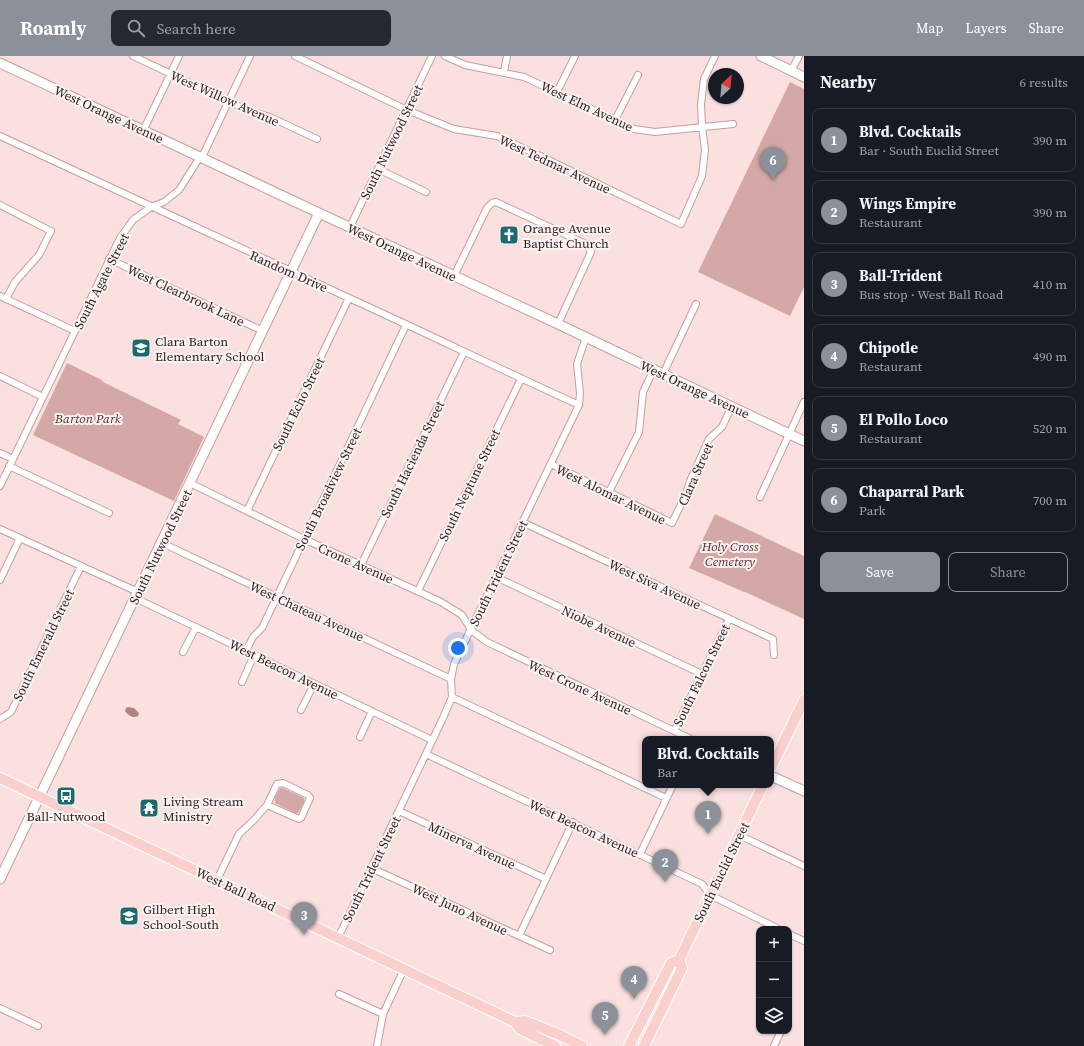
<!DOCTYPE html>
<html lang="en">
<head>
<meta charset="utf-8">
<style>
	body { margin:0; font-family:"Source Serif 4",serif; background:#242831; color:#f1f3f6 }
	.controls { position:absolute; right:12px; bottom:12px; display:grid; overflow:hidden; border-radius:8px; box-shadow:0 1px 3px #0004 }
	.controls button { width:36px; height:36px; display:grid; place-items:center; padding:0; border:0; border-bottom:1px solid #363941; background:#171b24; color:#f1f3f6; font:20px sans-serif }
	.compass { position:absolute; left:708px; top:12px; width:36px; height:36px; border-radius:50%; background:#171b24; box-shadow:0 1px 3px #0004; rotate:26deg }
	.you { position:absolute; left:458px; top:592px; width:14px; height:14px; margin:-10px; border:3px solid #fff; border-radius:50%; background:#1a73e8; box-shadow:0 0 0 6px #1a73e833 }
	.badge { display:grid; place-items:center; width:26px; height:26px; border-radius:50%; background:#8c9099; color:#fff; font-size:13px; font-weight:700 }
	.pin { position:absolute; translate:-50% -33px; filter:drop-shadow(0 1px 2px #0008) }
	.pin::after { content:''; position:absolute; top:21px; width:14px; height:12px; background:inherit; clip-path:polygon(0 0,100% 0,50% 100%) }
	.popup { position:absolute; left:642px; top:680px; width:132px; height:52px; box-sizing:border-box; display:grid; place-content:center; border-radius:8px; background:#171b24; filter:drop-shadow(0 1px 3px #0005); font-size:13px; white-space:nowrap; color:#9ea1a6 }
	.popup b { font-size:15px; color:#f1f3f6 }
	.popup::after { content:''; position:absolute; left:50%; top:100%; margin-left:-8px; border:8px solid transparent; border-top-color:#171b24 }
	.list { margin:0; padding:0; list-style:none }
	h2 { display:flex; justify-content:space-between; align-items:center; height:52px; margin:0; padding:0 16px; font-size:17px }
	h2 small { font-size:13px; font-weight:400; color:#9ea1a6 }
	.list li { display:grid; grid-template-columns:26px 1fr auto; gap:12px; align-items:center; box-sizing:border-box; height:64px; margin:0 8px 8px; padding:0 8px; border:1px solid #363941; border-radius:8px }
	.list b { display:block; font-size:15px; white-space:nowrap }
	.list p { margin:0; font-size:13px; white-space:nowrap; color:#9ea1a6 }
	.list em { font-size:13px; font-style:normal; color:#9ea1a6 }
	.actions { display:flex; gap:8px; padding:12px 16px }
	.actions a { flex:1; padding:9px 0; border:1px solid #8c9099; border-radius:8px; text-align:center; font-size:14px; color:#8c9099 }
	.actions .main { background:#8c9099; color:#fff }
	.icon { flex:none; width:22px; height:22px; fill:none; stroke:currentColor; stroke-width:2; stroke-linecap:round; stroke-linejoin:round }
	.map { position:relative; flex:none; width:804px; height:990px; overflow:hidden }
	header { display:flex; align-items:center; gap:24px; box-sizing:border-box; height:56px; padding:0 20px; background:#8c9099; color:#fff }
	header strong { font-size:19px }
	nav { display:flex; gap:22px; margin-inline-start:auto; font-size:14px }
	.search { width:280px; height:36px; background:#242831; display:flex; align-items:center; gap:10px; box-sizing:border-box; padding:0 14px; border-radius:8px; color:#9ea1a6; font-size:15px }
	main { display:flex }
	aside { flex:1; background:#171b24 }
	.map>svg:first-child { display:block }
	.green { fill:#d3a8a7 }
	.water { fill:#af8584 }
	.lines { fill:none; stroke-linecap:round; stroke-linejoin:round }
	.street-casing { stroke:#c59e9c; stroke-width:8 }
	.secondary-casing { stroke:#c59e9c; stroke-width:11 }
	.primary-casing { stroke:#fff; stroke-width:12 }
	.street { stroke:#fff; stroke-width:6 }
	.secondary { stroke:#fff; stroke-width:9 }
	.primary { stroke:#fad0ce; stroke-width:10 }
	.labels { text-anchor:middle; stroke-width:4; stroke-linejoin:round; paint-order:stroke }
	.street-label { font-size:13px; fill:#312222; stroke:#fbf3f2 }
	.poi-label { font-size:13px; fill:#312222; stroke:#fbf3f2; text-anchor:start }
	.park-label { font-size:13px; font-style:italic; fill:#5f2729; stroke:#fbf3f2 }
</style>
</head>
<body>
<header>
<strong>Roamly</strong>
<div class="search"><svg class="icon" aria-label="search" viewBox="0 0 24 24"><circle cx="10" cy="10" r="6"/><path d="M15 15l6 6"/></svg>Search here</div>
<nav><a>Map</a><a>Layers</a><a>Share</a></nav>
</header>
<main>
<div class="map">
<svg width="804" height="990" viewBox="0 0 804 990">
	<rect width="100%" height="100%" fill="#fae1e0"/>
	<path class="green" d="M790 26 804 33V231L790 260 698 216Z
		M67 307 102 324 103 326 181 364 178 368 204 381 174 445 33 379Z
		M715 458 804 500V563L745 536H744L689 512Z
		M280 732H283L304 742V746L298 757H295L275 747V742Z"/>
	<path class="water" d="M128 651 134 652 139 657 138 660C133 663 128 659 125 655L126 652Z"/>
	<g class="lines">
		<g class="street-casing">
			<path id="street" d="M133 0 247 54 270 61 317 83
				M295 0 407 54 454 73 497 80 536 98 681 168 702 120 705 94 702 71 701 48 704 23 715 0
				M445 0 465 9 524 21 634 73 655 76 733 68
				M791 15 799 0
				M504 16 507 0
				M557 36 575 0
				M615 64 638 19
				M143 75 179 0
				M0 80C116 134 233 188 349 242 426 277 502 314 579 349
				M378 113 426 136
				M0 149 51 175 39 199 15 226 6 243
				M350 171 432 0
				M109 203 263 275
				M454 220 487 152 492 147 496 146 586 188 591 196 558 268
				M0 240 75 275
				M663 318 696 248
				M0 320 43 341
				M0 397 13 403
				M551 408 672 467 686 438 690 425 709 383 722 371 732 350
				M9 410 109 457
				M190 427 304 483 441 546 462 559 471 574 487 586 691 683
				M0 430 120 182 133 164 151 151 164 146 179 134 200 101 204 97 250 0
				M609 436 639 376 643 336 654 313
				M760 441 804 346
				M247 455 349 242
				M522 466 773 583 774 599
				M0 473 138 536
				M162 487 451 623
				M361 509 464 296
				M496 521 702 618
				M0 524 20 482
				M418 535 521 323
				M135 542 432 684
				M246 595 253 581 262 572 406 269
				M183 596 196 571
				M242 626 254 599
				M452 641 666 742
				M301 654 314 628
				M0 663 11 656 81 510
				M674 675 729 563
				M360 681 372 655
				M426 698 702 828 710 839 779 873
				M399 755 546 823
				M739 779 804 810
				M640 798 673 729
				M371 812 550 894
				M217 824 239 778 254 764 267 749 277 728 283 727 308 739 310 742 301 762 299 763 267 749
				M789 878 804 885
				M519 880 573 766
				M338 882 443 662 452 641 451 623 454 608 579 349 580 337 577 308 586 281
				M339 938 383 958
				M0 952 38 970
				M377 990 383 958 404 913
				M774 990 781 975"/>
		</g>
		<g class="secondary-casing">
			<path id="secondary" d="M761 0 804 21
				M0 7 319 157 558 268 804 385
				M771 720 804 735
				M0 823 319 157"/>
		</g>
		<g class="primary-casing">
			<path id="primary" d="M771 712 804 644
				M0 722 515 966 520 973 555 990
				M515 966 525 965 560 979 582 990
				M629 990 671 907 679 904
				M644 990 682 912 679 904 763 729"/>
		</g>
		<use href="#street" class="street"/>
		<use href="#secondary" class="secondary"/>
		<use href="#primary" class="primary"/>
	</g>
	<defs>
		<g id="church-square" transform="scale(1)"><rect x="-9" y="-9" width="18" height="18" rx="4" fill="#1c696e" stroke="#fbf3f2"/><path d="M-1.2-6h2.4v3.5h3.3v2.4h-3.3V6h-2.4V-.1h-3.3v-2.4h3.3Z" fill="#fff"/></g>
		<g id="school-square" transform="scale(1)"><rect x="-9" y="-9" width="18" height="18" rx="4" fill="#1c696e" stroke="#fbf3f2"/><path d="M0-5L7-2L0 1L-7-2ZM-4 1L0 2.5L4 1V4Q0 6-4 4Z" fill="#fff"/></g>
		<g id="bus-square" transform="scale(1)"><rect x="-9" y="-9" width="18" height="18" rx="4" fill="#1c696e" stroke="#fbf3f2"/><path d="M-5-6H5V4H4V6H2V4H-2V6H-4V4H-5ZM-3.5-4V0h7V-4ZM-3.5 1.2v1.5H-2V1.2ZM2 1.2v1.5H3.5V1.2Z" fill="#fff"/></g>
		<g id="temple-square" transform="scale(1)"><rect x="-9" y="-9" width="18" height="18" rx="4" fill="#1c696e" stroke="#fbf3f2"/><path d="M0-6L5-2H3V0L6.5 2.5H4V6H1.5V3h-3V6H-4V2.5H-6.5L-3 0V-2H-5Z" fill="#fff"/></g>
	</defs>
	<g fill-rule="evenodd">
		<use href="#church-square" x="509" y="179"/>
		<use href="#school-square" x="141" y="292"/>
		<use href="#bus-square" x="66" y="740"/>
		<use href="#temple-square" x="149" y="752"/>
		<use href="#school-square" x="129" y="860"/>
	</g>
	<g class="labels">
		<g class="street-label">
			<text transform="translate(225 42) rotate(24)" y="5">West Willow Avenue</text>
			<text transform="translate(587 50) rotate(25)" y="5">West Elm Avenue</text>
			<text transform="translate(109 58) rotate(25)" y="5">West Orange Avenue</text>
			<text transform="translate(391 86) rotate(-64)" y="5">South Nutwood Street</text>
			<text transform="translate(555 108) rotate(25)" y="5">West Tedmar Avenue</text>
			<text transform="translate(402 196) rotate(25)" y="5">West Orange Avenue</text>
			<text transform="translate(289 215) rotate(24)" y="5">Random Drive</text>
			<text transform="translate(101 225) rotate(-63)" y="5">South Agate Street</text>
			<text transform="translate(186 239) rotate(25)" y="5">West Clearbrook Lane</text>
			<text transform="translate(695 333) rotate(25)" y="5">West Orange Avenue</text>
			<text transform="translate(298 348) rotate(-64)" y="5">South Echo Street</text>
			<text transform="translate(412 403) rotate(-64)" y="5">South Hacienda Street</text>
			<text transform="translate(695 418) rotate(-66)" y="5">Clara Street</text>
			<text transform="translate(469 429) rotate(-64)" y="5">South Neptune Street</text>
			<text transform="translate(328 433) rotate(-64)" y="5">South Broadview Street</text>
			<text transform="translate(611 438) rotate(26)" y="5">West Alomar Avenue</text>
			<text transform="translate(160 491) rotate(-64)" y="5">South Nutwood Street</text>
			<text transform="translate(356 507) rotate(24)" y="5">Crone Avenue</text>
			<text transform="translate(498 517) rotate(-64)" y="5">South Trident Street</text>
			<text transform="translate(655 528) rotate(25)" y="5">West Siva Avenue</text>
			<text transform="translate(307 555) rotate(25)" y="5">West Chateau Avenue</text>
			<text transform="translate(599 570) rotate(25)" y="5">Niobe Avenue</text>
			<text transform="translate(43 589) rotate(-64)" y="5">South Emerald Street</text>
			<text transform="translate(284 613) rotate(26)" y="5">West Beacon Avenue</text>
			<text transform="translate(701 619) rotate(-64)" y="5">South Falcon Street</text>
			<text transform="translate(580 631) rotate(25)" y="5">West Crone Avenue</text>
			<text transform="translate(584 772) rotate(25)" y="5">West Beacon Avenue</text>
			<text transform="translate(472 789) rotate(25)" y="5">Minerva Avenue</text>
			<text transform="translate(371 813) rotate(-64)" y="5">South Trident Street</text>
			<text transform="translate(721 816) rotate(-64)" y="5">South Euclid Street</text>
			<text transform="translate(236 833) rotate(25)" y="5">West Ball Road</text>
			<text transform="translate(460 853) rotate(25)" y="5">West Juno Avenue</text>
		</g>
		<g class="poi-label">
			<text x="523" y="177">Orange Avenue<tspan x="523" dy="15">Baptist Church</tspan></text>
			<text x="155" y="290">Clara Barton<tspan x="155" dy="15">Elementary School</tspan></text>
			<text x="163" y="750">Living Stream<tspan x="163" dy="15">Ministry</tspan></text>
			<text x="66" y="765" text-anchor="middle">Ball-Nutwood</text>
			<text x="143" y="858">Gilbert High<tspan x="143" dy="15">School-South</tspan></text>
		</g>
		<g class="park-label">
			<text x="88" y="367">Barton Park</text>
			<text x="730" y="495">Holy Cross<tspan x="730" dy="15">Cemetery</tspan></text>
		</g>
	</g>
</svg>
<div class="controls">
<button>+</button>
<button>−</button>
<button><svg class="icon" aria-label="layers" viewBox="0 0 24 24"><path d="M12 4l9 5-9 5-9-5zM3 14l9 5 9-5"/></svg></button>
</div>
<svg class="compass" viewBox="-18 -18 36 36"><path d="M0-13l5 13h-10z" fill="#e53935"/><path d="M0 13l5-13h-10z" fill="#9ea1a6"/></svg>
<div class="you"></div>
<div class="pin badge" style="left:708px;top:778px">1</div>
<div class="popup"><b>Blvd. Cocktails</b>Bar</div>
<div class="pin badge" style="left:665px;top:826px">2</div>
<div class="pin badge" style="left:304px;top:879px">3</div>
<div class="pin badge" style="left:634px;top:943px">4</div>
<div class="pin badge" style="left:605px;top:979px">5</div>
<div class="pin badge" style="left:773px;top:124px">6</div>
</div>
<aside>
<h2>Nearby<small>6 results</small></h2>
<ul class="list">
<li><span class="badge">1</span><div><b>Blvd. Cocktails</b><p>Bar · South Euclid Street</p></div><em>390 m</em></li>
<li><span class="badge">2</span><div><b>Wings Empire</b><p>Restaurant</p></div><em>390 m</em></li>
<li><span class="badge">3</span><div><b>Ball-Trident</b><p>Bus stop · West Ball Road</p></div><em>410 m</em></li>
<li><span class="badge">4</span><div><b>Chipotle</b><p>Restaurant</p></div><em>490 m</em></li>
<li><span class="badge">5</span><div><b>El Pollo Loco</b><p>Restaurant</p></div><em>520 m</em></li>
<li><span class="badge">6</span><div><b>Chaparral Park</b><p>Park</p></div><em>700 m</em></li>
</ul>
<div class="actions"><a class="main">Save</a><a>Share</a></div>
</aside>
</main>
</body>
</html>
